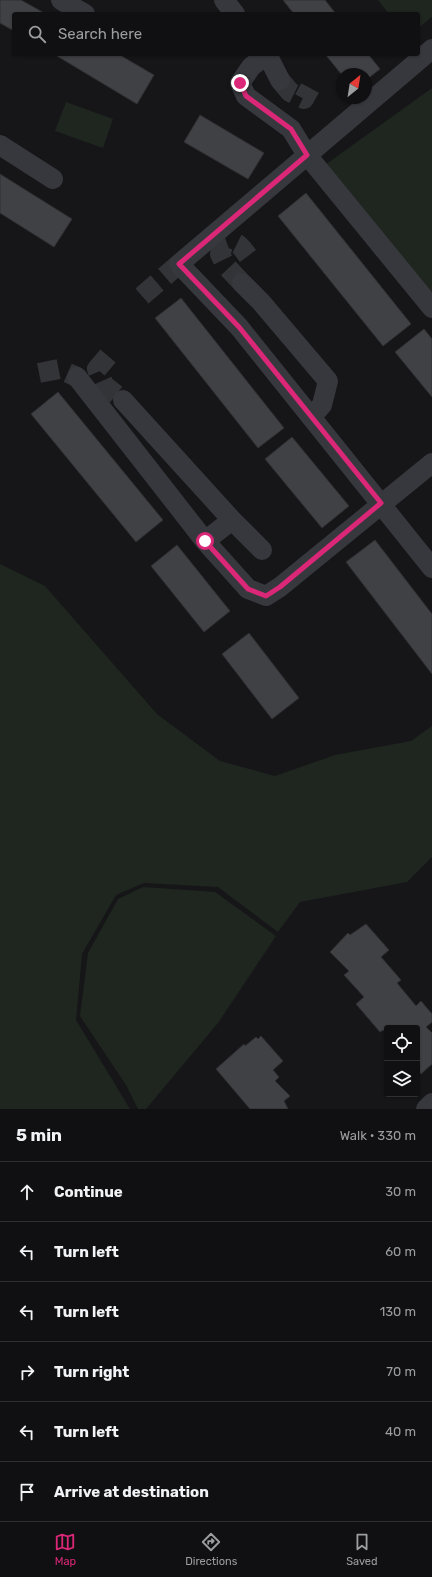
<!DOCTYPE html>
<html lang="en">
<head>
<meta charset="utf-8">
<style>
	body { margin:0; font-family:Rubik,sans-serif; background:#1e1e20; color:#f1f3f6 }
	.controls { position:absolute; right:12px; bottom:12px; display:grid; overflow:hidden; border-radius:4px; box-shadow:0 1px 3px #0004 }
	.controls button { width:36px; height:36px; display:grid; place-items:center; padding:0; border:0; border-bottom:1px solid #303032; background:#101012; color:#f1f3f6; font:20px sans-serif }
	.compass { position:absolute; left:336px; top:68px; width:36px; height:36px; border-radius:50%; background:#101012; box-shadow:0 1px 3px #0004; rotate:30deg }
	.stop { position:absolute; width:12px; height:12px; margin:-9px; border:3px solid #db2777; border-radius:50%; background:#fff }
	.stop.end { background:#db2777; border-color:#fff; box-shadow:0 1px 4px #0008 }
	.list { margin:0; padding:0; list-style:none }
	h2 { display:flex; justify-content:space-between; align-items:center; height:52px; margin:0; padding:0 16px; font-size:17px }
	h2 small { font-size:13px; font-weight:400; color:#9c9d9f }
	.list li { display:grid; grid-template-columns:26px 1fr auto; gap:12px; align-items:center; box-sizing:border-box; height:60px; padding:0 16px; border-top:1px solid #303032 }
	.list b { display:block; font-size:15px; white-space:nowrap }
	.list em { font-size:13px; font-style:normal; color:#9c9d9f }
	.icon { flex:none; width:22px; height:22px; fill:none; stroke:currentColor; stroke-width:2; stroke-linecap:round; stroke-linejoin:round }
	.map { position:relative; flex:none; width:432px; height:1109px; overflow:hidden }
	.search { position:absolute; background:#101012; box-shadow:0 1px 3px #0004; left:12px; right:12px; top:12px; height:44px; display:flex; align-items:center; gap:10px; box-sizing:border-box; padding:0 14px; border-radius:4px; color:#9c9d9f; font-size:15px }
	.sheet { height:412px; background:#101012 }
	nav { display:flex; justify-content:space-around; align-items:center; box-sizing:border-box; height:56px; border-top:1px solid #303032; background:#101012; font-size:11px; color:#9c9d9f }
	nav a { display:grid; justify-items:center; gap:2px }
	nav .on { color:#db2777 }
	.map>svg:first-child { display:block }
	.green { fill:#1e261f }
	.building { fill:#404145; stroke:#303034 }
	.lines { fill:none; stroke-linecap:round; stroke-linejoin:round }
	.minor-tunnel { stroke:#333438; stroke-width:20; stroke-dasharray:20 10; stroke-linecap:butt }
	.minor { stroke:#37383d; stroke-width:20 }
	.route { stroke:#db2777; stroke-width:5 }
</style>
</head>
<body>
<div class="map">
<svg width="432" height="1109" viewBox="0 0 432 1109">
	<rect width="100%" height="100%" fill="#161618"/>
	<path class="green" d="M378 0H432V17L418 28V14H389Z
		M432 88V317L325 165Z
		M66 102 113 119 103 148 55 131Z
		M0 564 45 586 157 714 220 761 275 776 335 755 411 741 432 726V857L407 882 300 902 278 932 218 887 144 883 116 895 82 954 76 1020 130 1109H0Z
		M143 887 215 892 276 936 218 1023 146 1109H138L126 1085 80 1016 88 953 118 899Z"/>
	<path class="building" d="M0 0H21L46 14H14V31L0 23Z
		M283 0H325L336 14H294Z
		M58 54H118L154 75 137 104 57 56Z
		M325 54H368L380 69 366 80V74L342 75Z
		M200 115 264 153 248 179 184 142Z
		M0 174 72 219 54 247 0 213Z
		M306 193 411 324 383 346 278 216Z
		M181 298 284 428 258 448 155 318Z
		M424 329 432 339V397L395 352Z
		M58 392 163 520 136 542 31 414Z
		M292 437 349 506 322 528 265 459Z
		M375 540 432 614V674L346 562Z
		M177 545 230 611 204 632 151 566Z
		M249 633 299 698 272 719 222 654Z
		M366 924 389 950 381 957 401 980 397 983 416 1006 421 1001 432 1014V1022L426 1027 432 1033V1064L421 1074 417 1069V1028H387V1034L383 1030 380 1032 356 1004 364 997 344 975 349 971 330 952 348 933 350 935Z
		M261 1036 283 1061 273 1070 279 1077 275 1081 290 1096 284 1101 288 1109H250L216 1069 244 1044 245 1046 256 1037 258 1039Z"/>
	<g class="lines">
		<path class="minor-tunnel" d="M280 80 290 92 304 99 310 88
			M242 283 226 266 220 254 223 246C237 239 239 244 248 256
			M142 296 179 264
			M108 356 97 369 104 385 123 400
			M39 373 59 369 77 377"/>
		<path class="minor" d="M61 0 85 14
			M224 0 235 14
			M432 49 179 264 239 327 432 568
			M267 54 251 67 240 83 246 96 291 129 307 155 432 308
			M267 54 280 80
			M0 145 53 179
			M242 283 261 302 328 381 322 405 311 417
			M77 377 205 541 248 589 266 596 280 587 432 463
			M123 400 232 520 262 550
			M205 541 232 520
			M426 1109 432 1103"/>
	</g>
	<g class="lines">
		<path class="route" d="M205 541 248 589 266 596 280 587 381 503 239 327 179 264 307 155 291 129 246 96 240 83"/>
	</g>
</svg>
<div class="controls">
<button><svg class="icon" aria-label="locate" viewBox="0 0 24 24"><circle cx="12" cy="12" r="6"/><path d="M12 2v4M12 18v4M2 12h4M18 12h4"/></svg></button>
<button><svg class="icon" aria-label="layers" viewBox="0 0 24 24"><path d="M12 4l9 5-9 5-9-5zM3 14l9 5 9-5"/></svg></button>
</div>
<svg class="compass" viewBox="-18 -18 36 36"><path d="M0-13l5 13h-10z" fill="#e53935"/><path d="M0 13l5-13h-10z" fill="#9c9d9f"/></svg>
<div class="stop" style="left:205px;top:541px"></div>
<div class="stop end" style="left:240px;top:83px"></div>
<div class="search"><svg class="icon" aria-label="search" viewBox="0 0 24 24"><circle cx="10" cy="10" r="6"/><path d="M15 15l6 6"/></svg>Search here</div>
</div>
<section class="sheet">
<h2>5 min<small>Walk · 330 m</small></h2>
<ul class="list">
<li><svg class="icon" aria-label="ahead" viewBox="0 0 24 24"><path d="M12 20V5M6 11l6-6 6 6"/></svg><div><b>Continue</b></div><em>30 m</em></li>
<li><svg class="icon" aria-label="left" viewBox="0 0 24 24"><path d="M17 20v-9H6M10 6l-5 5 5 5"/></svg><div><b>Turn left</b></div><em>60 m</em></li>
<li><svg class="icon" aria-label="left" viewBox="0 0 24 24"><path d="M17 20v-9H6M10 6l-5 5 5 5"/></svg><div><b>Turn left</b></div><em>130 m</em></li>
<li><svg class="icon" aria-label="right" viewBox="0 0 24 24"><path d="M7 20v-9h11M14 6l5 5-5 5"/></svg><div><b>Turn right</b></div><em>70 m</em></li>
<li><svg class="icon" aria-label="left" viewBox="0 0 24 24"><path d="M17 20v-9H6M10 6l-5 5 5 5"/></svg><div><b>Turn left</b></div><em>40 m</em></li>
<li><svg class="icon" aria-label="arrive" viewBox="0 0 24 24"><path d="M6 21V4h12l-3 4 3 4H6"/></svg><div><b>Arrive at destination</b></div></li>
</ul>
</section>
<nav>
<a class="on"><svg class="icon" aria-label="map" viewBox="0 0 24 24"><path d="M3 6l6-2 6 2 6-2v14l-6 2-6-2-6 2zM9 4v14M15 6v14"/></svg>Map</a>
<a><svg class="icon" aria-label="directions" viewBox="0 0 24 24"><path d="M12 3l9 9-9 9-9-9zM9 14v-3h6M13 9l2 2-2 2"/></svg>Directions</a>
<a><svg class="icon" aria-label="saved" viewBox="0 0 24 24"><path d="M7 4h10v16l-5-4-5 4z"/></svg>Saved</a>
</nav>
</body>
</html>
